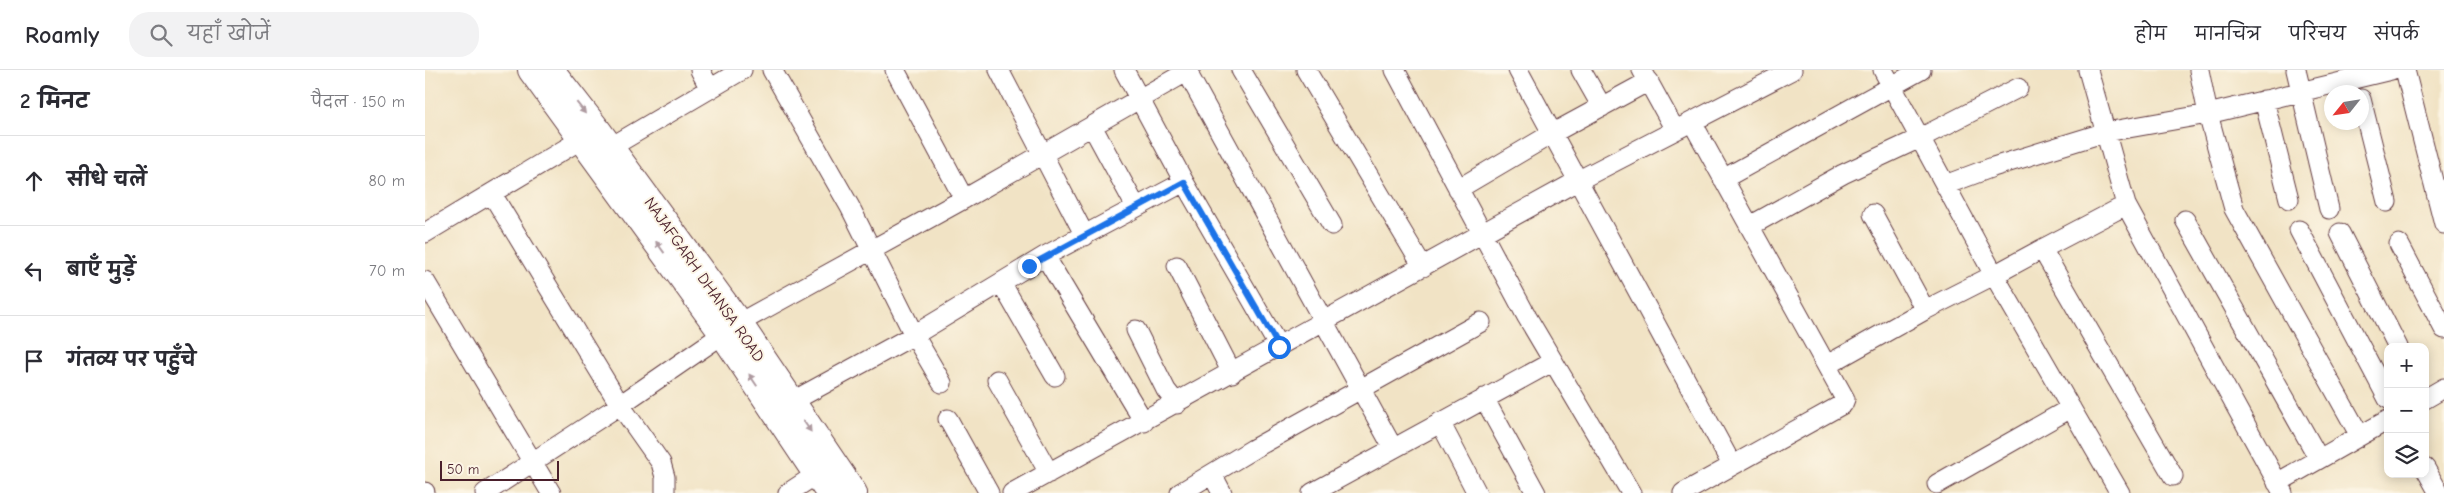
<!DOCTYPE html>
<html lang="hi">
<head>
<meta charset="utf-8">
<style>
	body { margin:0; font-family:"Comic Neue","Playpen Sans Deva",sans-serif; background:#f2f2f3; color:#2b2b33 }
	.controls { position:absolute; right:15px; bottom:15px; display:grid; overflow:hidden; border-radius:10px; box-shadow:0 2px 12px #0003 }
	.controls button { width:45px; height:45px; display:grid; place-items:center; padding:0; border:0; border-bottom:1px solid #e1e1e2; background:#fff; color:#2b2b33; font:25px sans-serif }
	.compass { position:absolute; left:1899px; top:15px; width:45px; height:45px; border-radius:50%; background:#fff; box-shadow:0 2px 12px #0003; rotate:240deg }
	.scale { position:absolute; left:15px; bottom:12px; width:119px; box-sizing:border-box; padding-left:5px; border:2px solid #4a1f2b; border-top:0; font-size:14px; line-height:18px; white-space:nowrap; color:#4a1f2b; -webkit-text-stroke:4px #fcf5e5; paint-order:stroke }
	.stop { position:absolute; width:15px; height:15px; margin:-11px; border:4px solid #1a73e8; border-radius:50%; background:#fff }
	.stop.end { background:#1a73e8; border-color:#fff; box-shadow:0 1px 5px #0008 }
	.list { margin:0; padding:0; list-style:none }
	h2 { display:flex; justify-content:space-between; align-items:center; height:65px; margin:0; padding:0 20px; font-size:21px }
	h2 small { font-size:16px; font-weight:400; color:#7c7c81 }
	.list li { display:grid; grid-template-columns:32px 1fr auto; gap:15px; align-items:center; box-sizing:border-box; height:90px; padding:0 20px; border-top:1px solid #e1e1e2 }
	.list b { display:block; font-size:19px; white-space:nowrap }
	.list em { font-size:16px; font-style:normal; color:#7c7c81 }
	.icon { flex:none; width:28px; height:28px; fill:none; stroke:currentColor; stroke-width:2; stroke-linecap:round; stroke-linejoin:round }
	.map { position:relative; flex:none; width:2019px; height:423px; overflow:hidden }
	header { display:flex; align-items:center; gap:30px; box-sizing:border-box; height:70px; padding:0 25px; background:#fff; border-bottom:1px solid #e1e1e2 }
	header strong { font-size:24px }
	nav { display:flex; gap:28px; margin-inline-start:auto; font-size:18px }
	.search { width:350px; height:45px; background:#f2f2f3; display:flex; align-items:center; gap:12px; box-sizing:border-box; padding:0 18px; border-radius:20px; color:#7c7c81; font-size:19px }
	main { display:flex }
	aside { flex:1; background:#fff }
	.map>svg:first-child { display:block }
	.lines { fill:none; stroke-linecap:round; stroke-linejoin:round }
	.street-casing { stroke:#633c42; stroke-width:21 }
	.secondary-casing { stroke:#633c42; stroke-width:28 }
	.street { stroke:#fff; stroke-width:19 }
	.secondary { stroke:#fff; stroke-width:26 }
	.oneway { fill:#ae9aa0 }
	.route { stroke:#1a73e8; stroke-width:6 }
	.labels { text-anchor:middle; stroke-width:4; stroke-linejoin:round; paint-order:stroke }
	.street-label { font-size:16px; fill:#4a1f2b; stroke:#fcf5e5 }
</style>
</head>
<body>
<header>
<strong>Roamly</strong>
<div class="search"><svg class="icon" aria-label="search" viewBox="0 0 24 24"><circle cx="10" cy="10" r="6"/><path d="M15 15l6 6"/></svg>यहाँ खोजें</div>
<nav><a>होम</a><a>मानचित्र</a><a>परिचय</a><a>संपर्क</a></nav>
</header>
<main>
<aside>
<h2>2 मिनट<small>पैदल · 150 m</small></h2>
<ul class="list">
<li><svg class="icon" aria-label="ahead" viewBox="0 0 24 24"><path d="M12 20V5M6 11l6-6 6 6"/></svg><div><b>सीधे चलें</b></div><em>80 m</em></li>
<li><svg class="icon" aria-label="left" viewBox="0 0 24 24"><path d="M17 20v-9H6M10 6l-5 5 5 5"/></svg><div><b>बाएँ मुड़ें</b></div><em>70 m</em></li>
<li><svg class="icon" aria-label="arrive" viewBox="0 0 24 24"><path d="M6 21V4h12l-3 4 3 4H6"/></svg><div><b>गंतव्य पर पहुँचे</b></div></li>
</ul>
</aside>
<div class="map">
<svg width="2019" height="423" viewBox="0 0 2019 423">
	<rect width="100%" height="100%" fill="#fcf5e5"/>
	<filter id="ink" filterUnits="userSpaceOnUse"><feTurbulence type="fractalNoise" baseFrequency=".02" numOctaves="2"/><feDisplacementMap in="SourceGraphic" scale="10" xChannelSelector="R" yChannelSelector="G"/><feConvolveMatrix kernelMatrix="1 2 1 2 8 2 1 2 1" color-interpolation-filters="sRGB"/></filter>
	<filter id="wash" filterUnits="userSpaceOnUse"><feTurbulence type="fractalNoise" baseFrequency=".0096" numOctaves="4" result="noise"/><feDisplacementMap in="SourceGraphic" scale="20" xChannelSelector="R" yChannelSelector="G"/><feGaussianBlur stdDeviation="1.12" result="paint"/><feColorMatrix in="noise" values="0 0 0 0 0 0 0 0 0 0 0 0 0 0 0 0 0 1.4 0 .05"/><feComposite in="paint" operator="in"/></filter>
	<g filter="url(#wash)">
		<rect width="100%" height="100%" fill="#f1e3c5"/>
	</g>
	<g filter="url(#ink)">
		<g class="lines">
			<g class="street-casing">
				<path id="street" d="M275 0 285 19
					M347 0 425 137 489 265 517 313
					M470 0 539 129
					M574 0 660 166
					M699 0 759 112 854 277
					M816 0 907 155
					M881 0 998 197
					M970 0 1102 247 1206 423
					M1093 0 1307 395
					M1156 0 1177 37
					M1217 0 1250 60
					M1663 0 1701 135 1858 423
					M1774 0 1783 44 1809 139 1935 366
					M1871 0 1904 139
					M1980 0 2019 154
					M762 2 968 378
					M1936 29 1962 132
					M1839 30 1864 129
					M667 56 711 137
					M186 77 317 0
					M1298 109 1496 0
					M1520 115 1568 97 1681 62 1783 44 1966 0
					M1033 119 1128 63 1224 11
					M67 124 195 335 236 393 240 407V423
					M1701 135 1617 179 1748 406
					M1448 144 1500 240
					M1760 150 1894 389
					M1325 156 1418 104 1495 68 1593 18
					M1874 160 1963 329
					M0 163 167 63
					M1915 163 1973 277
					M1974 174 2019 259
					M1617 179 1569 205 1695 423
					M620 186 719 352
					M752 196 807 303
					M0 211 126 423
					M577 214 630 306
					M711 260 741 320 752 334
					M1402 295 1500 240 1569 205 1458 0
					M572 310 624 403
					M1059 328 1111 423
					M2000 329 2019 318
					M366 332 489 265 620 186 759 112
					M523 349 564 423
					M1015 352 1052 423
					M2000 398 2014 423
					M787 404 797 423
					M1852 413 1963 350
					M1512 414 1646 338
					M0 422V423
					M60 423 195 335 314 253 539 129 765 0
					M363 423 392 404
					M587 423 1154 110 1367 0
					M755 423 828 379 1056 252
					M887 423 1127 292
					M1258 423 1418 334 1420 329 1267 52"/>
			</g>
			<g class="secondary-casing">
				<path id="secondary" d="M106 0 297 263 404 423
					M126 0 172 59 314 253 429 423"/>
			</g>
			<use href="#street" class="street"/>
			<use href="#secondary" class="secondary"/>
		</g>
		<defs><path id="oneway-solid" d="M-6-.8H1V-3.2L6.5 0L1 3.2V.8H-6Z" transform="scale(1.25)"/></defs>
		<g class="oneway">
			<use href="#oneway-solid" transform="translate(156 38) rotate(52)"/>
			<use href="#oneway-solid" transform="translate(235 177) rotate(-126)"/>
			<use href="#oneway-solid" transform="translate(328 310) rotate(-124)"/>
			<use href="#oneway-solid" transform="translate(382 356) rotate(55)"/>
		</g>
	</g>
	<g class="lines" filter="url(#ink)">
		<path class="route" d="M604 196 759 112 854 277"/>
	</g>
	<g class="labels">
		<g class="street-label">
			<text transform="translate(280 209) rotate(55)" y="6">NAJAFGARH DHANSA ROAD</text>
		</g>
	</g>
</svg>
<div class="controls">
<button>+</button>
<button>−</button>
<button><svg class="icon" aria-label="layers" viewBox="0 0 24 24"><path d="M12 4l9 5-9 5-9-5zM3 14l9 5 9-5"/></svg></button>
</div>
<svg class="compass" viewBox="-18 -18 36 36"><path d="M0-13l5 13h-10z" fill="#e53935"/><path d="M0 13l5-13h-10z" fill="#7c7c81"/></svg>
<div class="scale">50 m</div>
<div class="stop" style="left:854px;top:277px"></div>
<div class="stop end" style="left:604px;top:196px"></div>
</div>
</main>
</body>
</html>
